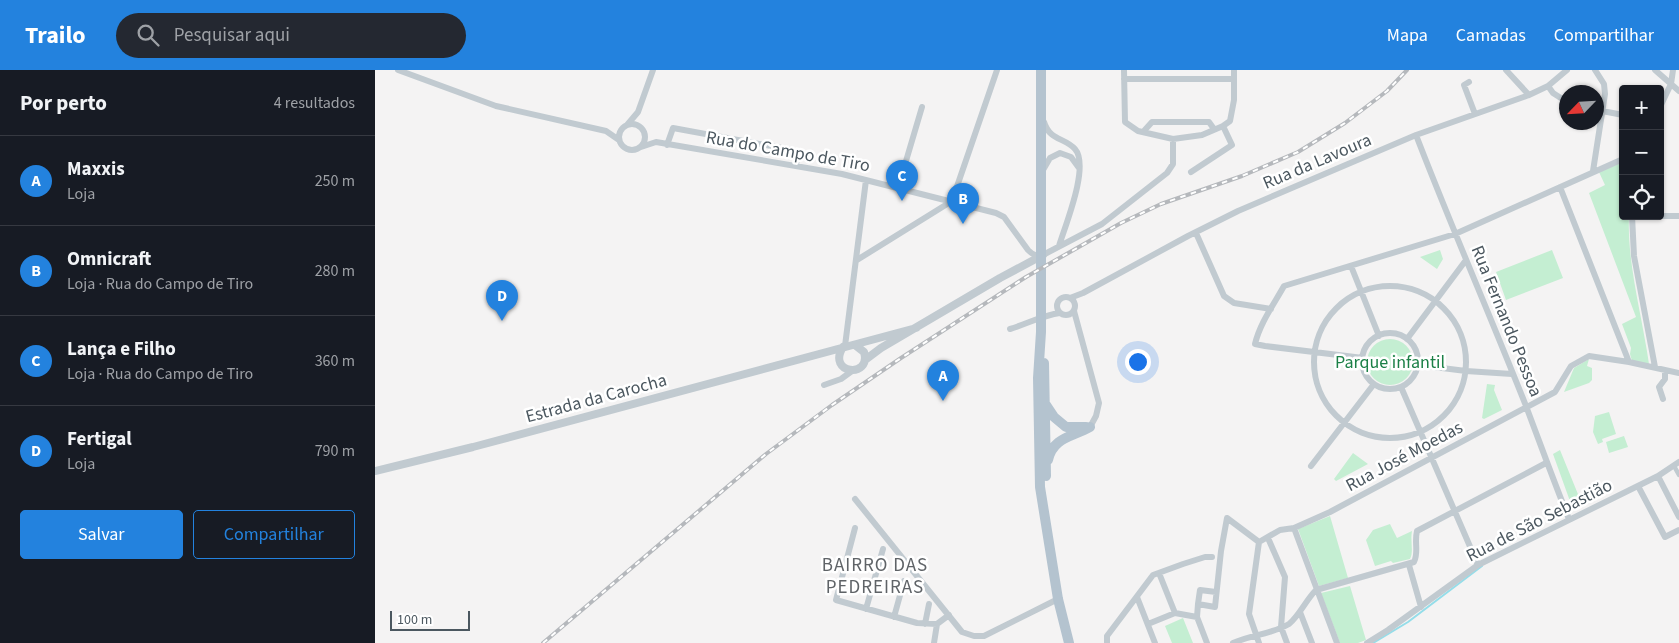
<!DOCTYPE html>
<html lang="pt">
<head>
<meta charset="utf-8">
<style>
	body { margin:0; font-family:"Source Sans 3",sans-serif; background:#242831; color:#f1f3f6 }
	.controls { position:absolute; right:15px; top:15px; display:grid; overflow:hidden; border-radius:5px; box-shadow:0 1px 4px #0004 }
	.controls button { width:45px; height:45px; display:grid; place-items:center; padding:0; border:0; border-bottom:1px solid #363941; background:#171b24; color:#f1f3f6; font:25px sans-serif }
	.compass { position:absolute; left:1184px; top:15px; width:45px; height:45px; border-radius:50%; background:#171b24; box-shadow:0 1px 4px #0004; rotate:245deg }
	.scale { position:absolute; left:15px; bottom:12px; width:80px; box-sizing:border-box; padding-left:5px; border:2px solid #4b575f; border-top:0; font-size:14px; line-height:18px; white-space:nowrap; color:#4b575f; -webkit-text-stroke:4px #fff; paint-order:stroke }
	.you { position:absolute; left:762px; top:291px; width:18px; height:18px; margin:-12px; border:4px solid #fff; border-radius:50%; background:#1a73e8; box-shadow:0 0 0 8px #1a73e833 }
	.badge { display:grid; place-items:center; width:32px; height:32px; border-radius:50%; background:#2382de; color:#fff; font-size:16px; font-weight:700 }
	.pin { position:absolute; translate:-50% -41px; filter:drop-shadow(0 1px 2px #0008) }
	.pin::after { content:''; position:absolute; top:26px; width:18px; height:15px; background:inherit; clip-path:polygon(0 0,100% 0,50% 100%) }
	.list { margin:0; padding:0; list-style:none }
	h2 { display:flex; justify-content:space-between; align-items:center; height:65px; margin:0; padding:0 20px; font-size:21px }
	h2 small { font-size:16px; font-weight:400; color:#9ea1a6 }
	.list li { display:grid; grid-template-columns:32px 1fr auto; gap:15px; align-items:center; box-sizing:border-box; height:90px; padding:0 20px; border-top:1px solid #363941 }
	.list b { display:block; font-size:19px; white-space:nowrap }
	.list p { margin:0; font-size:16px; white-space:nowrap; color:#9ea1a6 }
	.list em { font-size:16px; font-style:normal; color:#9ea1a6 }
	.actions { display:flex; gap:10px; padding:15px 20px }
	.actions a { flex:1; padding:11px 0; border:1px solid #2382de; border-radius:5px; text-align:center; font-size:18px; color:#2382de }
	.actions .main { background:#2382de; color:#fff }
	.icon { flex:none; width:28px; height:28px; fill:none; stroke:currentColor; stroke-width:2; stroke-linecap:round; stroke-linejoin:round }
	.map { position:relative; flex:none; width:1304px; height:573px; overflow:hidden }
	header { display:flex; align-items:center; gap:30px; box-sizing:border-box; height:70px; padding:0 25px; background:#2382de; color:#fff }
	header strong { font-size:24px }
	nav { display:flex; gap:28px; margin-inline-start:auto; font-size:18px }
	.search { width:350px; height:45px; background:#242831; display:flex; align-items:center; gap:12px; box-sizing:border-box; padding:0 18px; border-radius:28px; color:#9ea1a6; font-size:19px }
	main { display:flex }
	aside { flex:1; background:#171b24 }
	.map>svg:first-child { display:block }
	.green { fill:#c4eed2 }
	.lines { fill:none; stroke-linecap:round; stroke-linejoin:round }
	.stream { stroke:#94dde9; stroke-width:2 }
	.pedestrian { stroke:#c1cad0; stroke-width:4.5 }
	.minor { stroke:#c1cad0; stroke-width:6 }
	.tertiary { stroke:#c1cad0; stroke-width:8 }
	.primary { stroke:#b4c3cf; stroke-width:10 }
	.rail-casing { stroke:#b5b8bc; stroke-width:4 }
	.rail { stroke:#fff; stroke-width:2; stroke-dasharray:5.5; stroke-linecap:butt }
	.labels { text-anchor:middle; stroke-width:5; stroke-linejoin:round; paint-order:stroke }
	.street-label { font-size:18px; fill:#4b575f; stroke:#fff }
	.park-label { font-size:18px; fill:#1c8047; stroke:#fff }
	.neighbourhood-label { font-size:19px; letter-spacing:1px; fill:#5f6367; stroke:#fff }
</style>
</head>
<body>
<header>
<strong>Trailo</strong>
<div class="search"><svg class="icon" aria-label="search" viewBox="0 0 24 24"><circle cx="10" cy="10" r="6"/><path d="M15 15l6 6"/></svg>Pesquisar aqui</div>
<nav><a>Mapa</a><a>Camadas</a><a>Compartilhar</a></nav>
</header>
<main>
<aside>
<h2>Por perto<small>4 resultados</small></h2>
<ul class="list">
<li><span class="badge">A</span><div><b>Maxxis</b><p>Loja</p></div><em>250 m</em></li>
<li><span class="badge">B</span><div><b>Omnicraft</b><p>Loja · Rua do Campo de Tiro</p></div><em>280 m</em></li>
<li><span class="badge">C</span><div><b>Lança e Filho</b><p>Loja · Rua do Campo de Tiro</p></div><em>360 m</em></li>
<li><span class="badge">D</span><div><b>Fertigal</b><p>Loja</p></div><em>790 m</em></li>
</ul>
<div class="actions"><a class="main">Salvar</a><a>Compartilhar</a></div>
</aside>
<div class="map">
<svg width="1304" height="573" viewBox="0 0 1304 573">
	<rect width="100%" height="100%" fill="#f4f3f3"/>
	<path class="green" d="M1248 92V146H1254C1252 194 1267 245 1274 294L1257 291 1255 284 1256 278 1247 254 1261 247 1214 123 1230 115 1224 102Z
		M1065 180 1068 189 1062 199 1045 187Z
		M1177 180 1188 208 1131 230 1121 202Z
		M992 292a23 23 0 1 1 46 0a23 23 0 1 1-46 0Z
		M1214 289 1212 296 1217 298V310L1214 313 1189 322 1199 298Z
		M1112 314 1120 315 1119 320 1127 340 1109 349 1107 348Z
		M1234 342 1241 364 1227 369 1228 372 1223 374 1218 362 1220 346Z
		M1249 366 1253 377 1234 383 1231 372Z
		M1185 380 1207 434 1202 437 1196 434 1178 384Z
		M978 383 993 394 961 411 959 409Z
		M955 446 973 508 944 516 923 459Z
		M1015 454 1022 468 1037 461C1035 471 1039 481 1035 489L1018 493 1016 491 1000 496 991 470 998 460Z
		M975 516 991 570 983 573H965L946 523Z
		M808 548 818 573H797L790 556Z"/>
	<g class="lines">
		<path class="stream" d="M998 573 1033 552 1107 496"/>
		<path class="pedestrian" d="M1299 396 1304 405"/>
		<path class="minor" d="M23 0 121 36 231 61 244 70
			M749 0 750 52 763 61 798 69 827 65 848 56 855 51 859 30V0
			M1131 0 1154 25
			M1280 0 1304 21
			M749 9H859
			M1094 12 1089 15 1100 44
			M1173 16 1178 23 1192 32
			M1285 37 1296 14 1298 0
			M1222 40 1248 45
			M669 52C675 71 689 67 700 79 715 96 690 156 684 176
			M244 67a13 13 0 1 1 26 0a13 13 0 1 1-26 0Z
			M252 55 263 42 278 0
			M768 62 777 52H834L839 59
			M1041 65C1076 156 1115 245 1151 336 1165 373 1179 412 1194 449
			M292 75 298 58 418 80 422 84 421 96
			M266 77 281 72 467 104 621 143 629 147 653 180C658 185 661 186 668 185L727 154 792 103 798 94V69
			M668 100 675 88 685 83 696 87 704 98
			M1218 101 1230 24 1229 14 1220 0
			M816 102 857 75 848 56
			M1185 117 1254 292
			M523 118 547 37
			M577 131 622 0
			M1257 146 1259 186 1280 297
			M1285 146H1304
			M821 163 849 226 859 233 896 239
			M482 190 577 131
			M976 196 1004 266
			M939 292a76 76 0 1 1 152 0a76 76 0 1 1-152 0Z
			M682 236a9 9 0 1 1 18 0a9 9 0 1 1-18 0Z
			M695 228 708 223 813 166 863 141 1041 65 1154 25 1173 16 1192 0
			M699 241 724 333 721 346 715 357
			M635 259C652 254 668 245 685 243
			M987 291a28 28 0 1 1 56 0a28 28 0 1 1-56 0Z
			M1032 269 1091 190
			M470 276 491 110
			M988 288 890 276 880 274C885 253 899 234 909 216L1080 164 1248 89
			M1043 295 1091 301 1137 304
			M449 315 466 309 477 301
			M1026 317 1103 495
			M1288 329 1284 317 1290 309V301
			M936 396 999 314
			M1283 406 1304 447
			M1263 416 1290 467 1304 460
			M480 429 587 562 599 566H609L683 529
			M480 458 461 530 542 553 562 554 574 545
			M919 458 962 573
			M893 468 910 507 906 557 912 573
			M884 472 905 460 919 458 955 442 1180 322 1196 296 1214 286 1254 292 1304 303
			M1034 495 1046 537
			M784 503 800 543
			M762 527 780 573
			M823 534 825 520 841 522
			M491 539 508 479
			M925 542 937 573
			M519 547 529 511
			M550 554 554 534
			M773 554 800 543 822 547
			M559 573 562 554
			M732 573V566L778 505 808 494 830 487H837
			M832 573 822 547 823 534 840 537 846 481 852 448 884 472
			M858 573C876 565 897 564 914 554 924 546 931 530 941 520L1039 492C1044 482 1039 473 1042 461L1171 393
			M884 573 874 544 884 472
			M992 573 1013 560 1103 495 1283 406 1304 392"/>
		<path class="tertiary" d="M468 277C451 304 497 309 489 282L480 275
			M490 290 506 278 625 208 668 185
			M0 401 98 377 541 258"/>
		<path class="primary" d="M666 0V262L663 308 665 417 683 529 694 573
			M669 293 671 406
			M671 335 679 347 691 357H711
			M673 390C678 367 698 367 715 357"/>
		<g class="rail-casing">
			<path id="rail" d="M168 573 391 384 457 335 526 288 651 207 746 153 786 134 867 106 923 82 970 53 1012 21 1032 0"/>
		</g>
		<use href="#rail" class="rail"/>
	</g>
	<g class="labels">
		<g class="street-label">
			<text transform="translate(413 81) rotate(10)" y="6">Rua do Campo de Tiro</text>
			<text transform="translate(942 91) rotate(-23)" y="6">Rua da Lavoura</text>
			<text transform="translate(1132 251) rotate(68)" y="6">Rua Fernando Pessoa</text>
			<text transform="translate(221 328) rotate(-15)" y="6">Estrada da Carocha</text>
			<text transform="translate(1029 386) rotate(-28)" y="6">Rua José Moedas</text>
			<text transform="translate(1164 450) rotate(-27)" y="6">Rua de São Sebastião</text>
		</g>
		<g class="park-label">
			<text x="1015" y="298">Parque infantil</text>
		</g>
		<g class="neighbourhood-label">
			<text x="500" y="501">BAIRRO DAS<tspan x="500" dy="22">PEDREIRAS</tspan></text>
		</g>
	</g>
</svg>
<div class="controls">
<button>+</button>
<button>−</button>
<button><svg class="icon" aria-label="locate" viewBox="0 0 24 24"><circle cx="12" cy="12" r="6"/><path d="M12 2v4M12 18v4M2 12h4M18 12h4"/></svg></button>
</div>
<svg class="compass" viewBox="-18 -18 36 36"><path d="M0-13l5 13h-10z" fill="#e53935"/><path d="M0 13l5-13h-10z" fill="#9ea1a6"/></svg>
<div class="scale">100 m</div>
<div class="you"></div>
<div class="pin badge" style="left:568px;top:331px">A</div>
<div class="pin badge" style="left:588px;top:154px">B</div>
<div class="pin badge" style="left:527px;top:131px">C</div>
<div class="pin badge" style="left:127px;top:251px">D</div>
</div>
</main>
</body>
</html>
